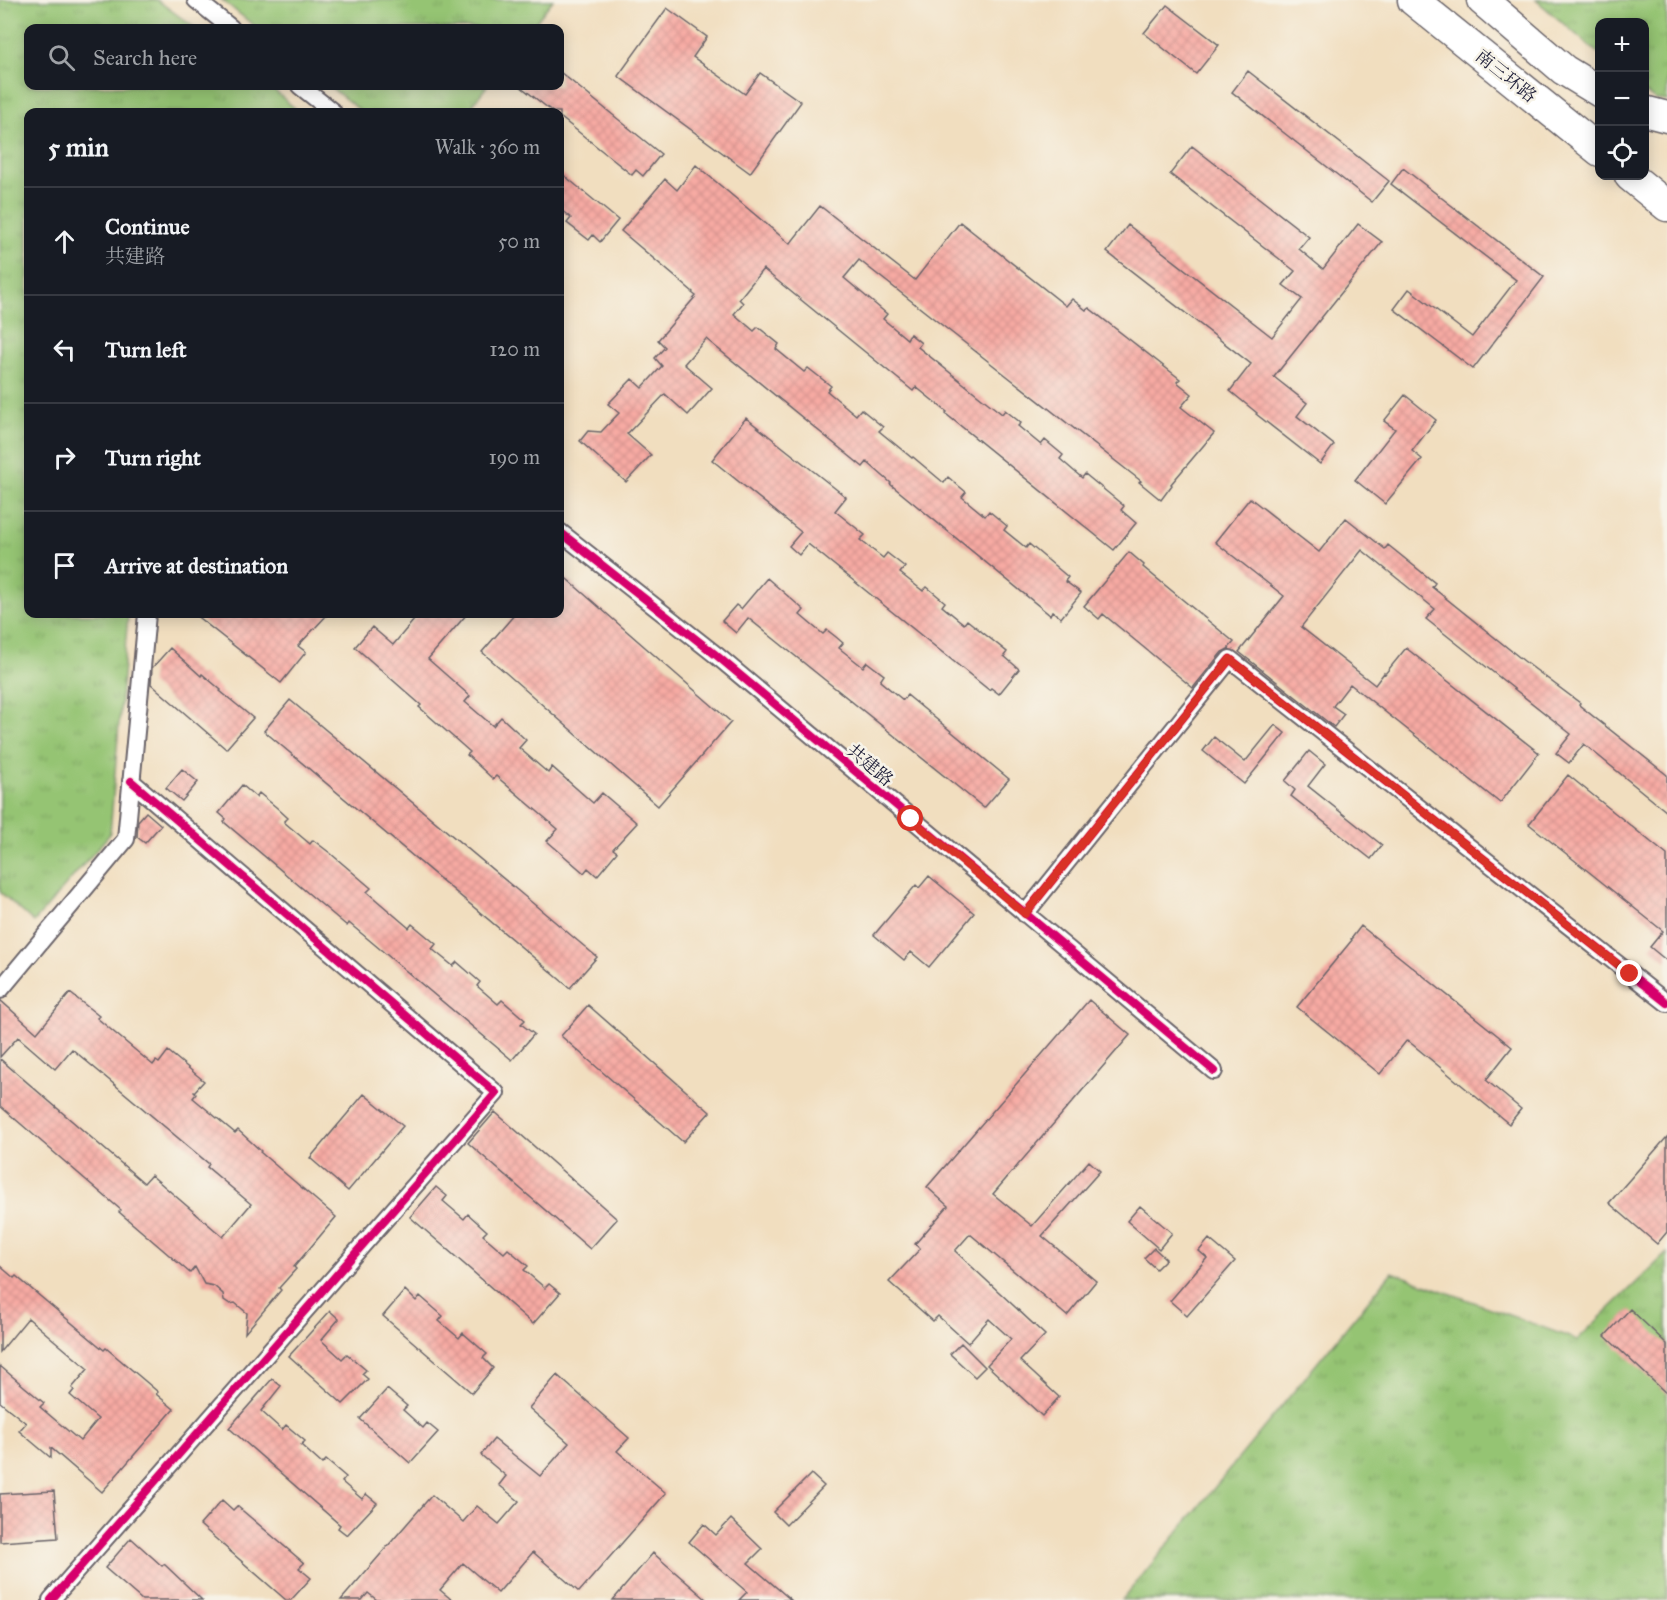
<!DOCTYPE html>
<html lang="en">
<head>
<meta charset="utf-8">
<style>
	body { margin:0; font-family:"IM FELL Great Primer","Noto Serif SC",serif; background:#20242c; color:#f1f3f6 }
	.controls { position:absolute; right:18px; top:18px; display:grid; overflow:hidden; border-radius:12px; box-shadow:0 3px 15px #0003 }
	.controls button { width:54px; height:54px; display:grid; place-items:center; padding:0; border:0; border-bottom:2px solid #363941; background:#171b24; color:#f1f3f6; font:30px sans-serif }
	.stop { position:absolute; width:18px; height:18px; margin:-14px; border:4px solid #d93025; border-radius:50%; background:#fff }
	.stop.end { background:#d93025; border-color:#fff; box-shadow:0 2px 6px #0008 }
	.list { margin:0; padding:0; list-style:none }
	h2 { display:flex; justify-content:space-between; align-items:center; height:78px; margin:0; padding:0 24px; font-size:26px }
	h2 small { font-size:20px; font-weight:400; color:#9ea1a6 }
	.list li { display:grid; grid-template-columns:39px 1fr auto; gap:18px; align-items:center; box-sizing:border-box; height:108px; padding:0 24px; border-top:2px solid #363941 }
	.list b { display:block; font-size:22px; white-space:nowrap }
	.list p { margin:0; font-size:20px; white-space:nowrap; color:#9ea1a6 }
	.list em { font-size:20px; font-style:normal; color:#9ea1a6 }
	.icon { flex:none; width:33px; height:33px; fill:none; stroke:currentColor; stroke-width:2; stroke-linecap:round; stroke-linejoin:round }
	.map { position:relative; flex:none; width:1667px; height:1600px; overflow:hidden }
	.search { position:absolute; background:#171b24; box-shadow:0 3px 15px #0003; left:24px; top:24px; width:540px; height:66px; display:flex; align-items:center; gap:15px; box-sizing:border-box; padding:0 21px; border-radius:12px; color:#9ea1a6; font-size:22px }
	.panel { position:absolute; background:#171b24; box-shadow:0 3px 15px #0003; left:24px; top:108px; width:540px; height:510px; border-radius:12px }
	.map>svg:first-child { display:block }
	.grass { fill:url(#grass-tufts); stroke:#5c7357; stroke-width:1.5 }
	.building { fill:url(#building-cross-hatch) }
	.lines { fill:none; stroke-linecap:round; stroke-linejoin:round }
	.street-casing { stroke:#6a6469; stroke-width:20 }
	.highway-casing { stroke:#6a6469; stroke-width:33 }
	.street { stroke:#fff; stroke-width:16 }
	.highway { stroke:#fff; stroke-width:30 }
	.cycleway-casing { stroke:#f7f3e8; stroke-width:11 }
	.cycleway { stroke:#d6006c; stroke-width:8 }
	.route { stroke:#d93025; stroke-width:8 }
	.labels { text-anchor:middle; stroke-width:5; stroke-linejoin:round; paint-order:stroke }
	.street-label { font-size:18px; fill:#22223b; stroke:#f7f3e8 }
</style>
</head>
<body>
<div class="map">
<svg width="1667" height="1600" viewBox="0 0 1667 1600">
	<defs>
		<pattern id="grass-tufts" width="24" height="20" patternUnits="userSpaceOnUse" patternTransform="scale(1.5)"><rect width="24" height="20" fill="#95c473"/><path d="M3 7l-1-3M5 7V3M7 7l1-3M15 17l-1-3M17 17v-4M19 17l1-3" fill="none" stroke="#80a864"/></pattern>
		<pattern id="building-cross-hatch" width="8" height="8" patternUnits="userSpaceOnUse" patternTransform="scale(1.5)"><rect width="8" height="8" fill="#f7aaa3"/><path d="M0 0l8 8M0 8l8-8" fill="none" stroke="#d3928d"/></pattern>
	</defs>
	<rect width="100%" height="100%" fill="#f7f3e8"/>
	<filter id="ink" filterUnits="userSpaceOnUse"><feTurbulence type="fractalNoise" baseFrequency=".0167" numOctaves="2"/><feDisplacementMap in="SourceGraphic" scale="12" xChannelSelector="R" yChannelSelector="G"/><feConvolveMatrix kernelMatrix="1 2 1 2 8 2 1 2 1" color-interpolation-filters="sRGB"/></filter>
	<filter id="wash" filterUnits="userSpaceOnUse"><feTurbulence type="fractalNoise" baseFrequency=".008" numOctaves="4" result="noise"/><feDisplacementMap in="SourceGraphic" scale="24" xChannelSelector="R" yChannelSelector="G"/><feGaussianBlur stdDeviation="1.35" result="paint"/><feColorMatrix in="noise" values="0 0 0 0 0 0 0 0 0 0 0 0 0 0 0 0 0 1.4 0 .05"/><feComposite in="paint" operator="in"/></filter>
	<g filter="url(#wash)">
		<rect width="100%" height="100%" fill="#f1debf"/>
		<path class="grass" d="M0 0H157L195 28H28V86H269L299 112H28V614H128L110 834 34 922 0 892Z
			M222 0H553L531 28H257Z
			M1536 0H1667V101L1655 100 1645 92 1644 22H1600L1599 54Z
			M329 86H487L467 112H362Z
			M1667 1253V1600H1122L1392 1272 1577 1340Z"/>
		<g id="blocks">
			<path class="building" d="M1167 5 1219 45 1196 74 1144 33Z
				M667 8 707 37 693 57 745 94 760 73 801 102 750 173 618 76Z
				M1248 71 1389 181 1372 202 1232 92Z
				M560 72 661 154 643 176 636 170 632 175 560 117V112H553L520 86H560Z
				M1192 146 1309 237 1299 249 1323 269 1358 224 1382 242 1274 377 1307 403 1297 416 1334 445 1320 464 1256 414 1257 413 1230 391 1251 364 1107 252 1128 225 1272 337 1302 299 1283 285 1295 271 1170 174Z
				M696 165 790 244 820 206 915 280 960 222 1066 306 1072 299 1086 310 1089 308 1180 379 1177 382 1192 394 1181 407 1214 433 1171 484 1172 485 1161 500 1139 482 1141 481 859 260 844 278 887 314 883 319 907 339 910 334 921 343 918 347 968 387 1002 414 1005 410 1021 423 1018 426 1041 445 1045 440 1063 455 1060 459 1082 478 1085 474 1124 506 1121 510 1136 523 1114 550 946 414 947 412 916 387 913 391 763 269 739 299 743 303 734 314 754 331 758 327 779 344 776 349 804 372 808 368 831 386 827 391 856 415 861 409 883 427 879 431 912 458 913 457 944 483 948 477 966 492 962 497 985 516 989 511 1007 526 1004 530 1026 548 1029 544 1068 577 1065 581 1081 593 1061 618 1052 611 1050 615 890 484 891 483 867 462 863 467 706 339 684 364 712 388 688 415 665 394 627 434 651 455 626 482 580 441 588 431 601 432 619 413 608 404 632 379 642 388 662 366 655 358 665 347 658 340 696 296 692 293 693 292 621 231 665 179 677 190Z
				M1403 168 1544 277 1473 369 1394 309 1409 289 1472 337 1516 280 1391 184Z
				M560 172 618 220 600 242 593 235 589 240 567 223 571 218 560 209Z
				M1405 395 1436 420 1412 451 1422 459 1385 504 1355 480 1395 429 1384 421Z
				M746 418 846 497 835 511 865 535 860 540 883 558 887 553 905 567 900 573 923 591 927 587 945 602 942 606 964 624 967 620 1007 652 1004 656 1019 669 999 694 991 688 989 690 808 544 799 555 789 546 801 532 712 460Z
				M1250 498 1319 552 1346 518 1385 549 1388 545 1435 583 1432 587 1524 661 1580 703 1579 705 1667 775V812L1584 744 1569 763 1556 753 1571 734 1426 619 1435 609 1362 550 1301 627 1375 685 1384 673 1385 674 1406 648 1539 753 1500 803 1350 684 1333 706 1344 714 1334 727 1239 652 1284 596 1215 542Z
				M1129 552 1144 565 1143 567 1234 642 1228 649 1222 652 1193 688 1103 614 1099 619 1084 606Z
				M560 573 731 722 658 806 482 652 515 614H560Z
				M767 578 804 610 800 615 813 626 823 634 827 630 836 637 843 643 839 648 863 667 867 662 884 675 880 681 903 700 907 695 1009 779 984 808 748 618 736 633 722 621 736 605 741 609Z
				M194 614H328L298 646 306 652 281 683Z
				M419 614H467L428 659 470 696 465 702 493 726 501 717 526 740 519 748 548 773 552 767 593 803 602 793 637 823 613 849 617 852 597 876 588 868 584 873 547 841 558 829 496 776 493 779 467 755 470 752 419 707 421 705 355 647 372 627 393 645Z
				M170 648 201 676 202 674 221 690 220 691 253 718 226 749 151 684 152 668Z
				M290 700 597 957 570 988 264 731Z
				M1275 725 1285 733 1244 784 1203 751 1214 737 1245 762Z
				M1309 751 1325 764 1308 786 1382 845 1371 859 1291 796 1295 790 1285 781Z
				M182 769 198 782 182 801 166 788Z
				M1568 775 1667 855V961L1650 947 1663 931 1529 824Z
				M242 785 256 797 259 793 276 807 288 818 284 822 310 844 313 840 330 853 371 888 367 892 409 928 412 924 436 944 432 949 453 966 457 962 480 982 477 986 498 1004 502 1000 525 1020 521 1024 534 1034 512 1060 349 923 347 926 224 822 226 819 219 813Z
				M146 812 161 825 145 843 137 837 138 821Z
				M929 876 974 913 929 967 911 952 904 960 874 935 916 885 919 888Z
				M1361 926 1512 1047 1486 1080 1521 1109 1509 1124 1407 1040 1380 1074 1297 1007 1352 940 1351 939Z
				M70 993 99 1016 97 1018 153 1065 156 1061 159 1063 168 1051 204 1081 194 1092 196 1094 193 1098 235 1133 238 1130 261 1151 260 1152 336 1217 294 1267 296 1269 279 1288 281 1290 245 1333 247 1313 235 1303 230 1304 224 1300 223 1294 214 1286 204 1284 195 1267 190 1273 119 1212 121 1210 0 1106V1059L144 1183 151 1175 223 1237 251 1204 207 1167 209 1164 72 1049 55 1069 18 1037 0 1057V1000L37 1033Z
				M1089 1000 1130 1035 993 1194 1032 1226 1089 1161 1100 1171 1042 1236 1096 1281 1067 1316 970 1234 955 1251 1045 1335 1020 1361 1059 1397 1042 1416 987 1365 1011 1339 989 1319 968 1343 938 1316 933 1321 889 1282 920 1249 915 1244 948 1206 927 1187Z
				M588 1005 710 1112 683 1142 561 1036Z
				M364 1094 403 1126 348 1191 310 1158Z
				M495 1112 617 1219 590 1249 468 1143Z
				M1667 1137V1232L1657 1244 1609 1203Z
				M436 1187 447 1196 443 1201 464 1219 468 1214 487 1231 483 1235 504 1253 508 1249 528 1266 524 1270 545 1288 549 1284 560 1293 533 1324 410 1217Z
				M1140 1206 1172 1233 1159 1249 1127 1221Z
				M1209 1239 1235 1261 1187 1316 1170 1301 1207 1258 1199 1251Z
				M1154 1248 1166 1259 1156 1269 1144 1258Z
				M0 1266 14 1278 16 1276 104 1350 106 1348 158 1392 156 1394 174 1409 102 1492 51 1448V1458L19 1431 26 1423 0 1402V1366L44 1403 40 1407 80 1441 98 1419 70 1395 74 1390 72 1388 88 1369 28 1318 0 1352Z
				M405 1290 416 1301 420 1296 443 1316 439 1321 459 1338 463 1333 487 1354 483 1358 493 1368 472 1393 383 1316Z
				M1630 1309 1667 1344V1394L1605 1336Z
				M330 1311 339 1319 321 1340 342 1359 347 1354 366 1370 362 1374 368 1379 343 1404 289 1356Z
				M961 1343 985 1367 975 1377 950 1354Z
				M557 1375 629 1438 617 1451 666 1493 579 1592 533 1552 498 1593 463 1563 440 1590 452 1600H377L368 1593 362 1600H341L432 1495 463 1522 477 1506 499 1524 519 1501 499 1485 506 1476 481 1455 494 1439 540 1476 569 1443 529 1408Z
				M272 1379 281 1386 261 1411 282 1430 286 1425 305 1441 301 1445 312 1455 322 1464 326 1460 346 1477 342 1482 362 1499 366 1494 377 1503 347 1535 338 1528 340 1525 229 1428Z
				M387 1389 407 1406 403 1410 423 1428 427 1423 438 1432 410 1463 360 1419Z
				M811 1474 824 1486 786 1525 773 1512Z
				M54 1491 58 1538 0 1542V1494Z
				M222 1500 233 1510 237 1506 304 1563 299 1568 311 1578 291 1600H286L200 1525Z
				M731 1519 762 1549 748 1563 791 1600H739L747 1592 689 1542 704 1524 716 1535Z
				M131 1538 162 1566 164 1564 202 1600H142L105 1568Z
				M653 1553 707 1600H613Z"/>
		</g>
	</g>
	<g filter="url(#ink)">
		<use href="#blocks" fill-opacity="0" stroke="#6a6469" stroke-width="1.5"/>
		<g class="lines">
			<g class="street-casing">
				<path id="street" d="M196 0 231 28
					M300 86 333 112
					M560 532 716 655 1214 1071
					M1025 914 1230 659 1667 1003
					M0 990 126 839 147 614
					M51 1600 496 1093 131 781"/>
			</g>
			<g class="highway-casing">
				<path id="highway" d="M1413 0 1600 151
					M1482 0 1564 70 1600 92
					M1644 111 1667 117
					M1630 176 1667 206"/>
			</g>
			<use href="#street" class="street"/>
			<use href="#highway" class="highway"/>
			<g class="cycleway-casing">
				<path id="cycleway" d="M560 532 716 655 1214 1071
					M1025 914 1230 659 1667 1003
					M51 1600 496 1093 131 781"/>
			</g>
			<use href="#cycleway" class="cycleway"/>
		</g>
	</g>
	<g class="lines" filter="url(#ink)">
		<path class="route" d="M911 819 1025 914 1230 659 1630 974"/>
	</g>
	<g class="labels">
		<g class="street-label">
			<text transform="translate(1506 76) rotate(39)" y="6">南三环路</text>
			<text transform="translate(870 765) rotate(40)" y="6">共建路</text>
		</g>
	</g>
</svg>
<div class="controls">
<button>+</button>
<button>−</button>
<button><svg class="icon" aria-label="locate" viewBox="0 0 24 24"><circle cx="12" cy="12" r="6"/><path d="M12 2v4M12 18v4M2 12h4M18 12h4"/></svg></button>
</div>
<div class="stop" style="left:911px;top:819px"></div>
<div class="stop end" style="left:1630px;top:974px"></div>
<div class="search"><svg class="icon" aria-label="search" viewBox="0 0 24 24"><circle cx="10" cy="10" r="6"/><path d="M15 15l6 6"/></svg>Search here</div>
<section class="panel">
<h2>5 min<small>Walk · 360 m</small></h2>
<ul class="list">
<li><svg class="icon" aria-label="ahead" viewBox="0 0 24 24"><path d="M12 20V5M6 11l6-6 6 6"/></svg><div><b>Continue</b><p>共建路</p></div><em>50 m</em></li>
<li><svg class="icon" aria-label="left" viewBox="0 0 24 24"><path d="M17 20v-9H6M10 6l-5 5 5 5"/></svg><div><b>Turn left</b></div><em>120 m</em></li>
<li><svg class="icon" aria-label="right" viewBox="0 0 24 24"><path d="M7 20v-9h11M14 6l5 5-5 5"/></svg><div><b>Turn right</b></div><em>190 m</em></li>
<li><svg class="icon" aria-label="arrive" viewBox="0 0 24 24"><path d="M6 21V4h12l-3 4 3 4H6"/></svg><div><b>Arrive at destination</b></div></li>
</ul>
</section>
</div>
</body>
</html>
